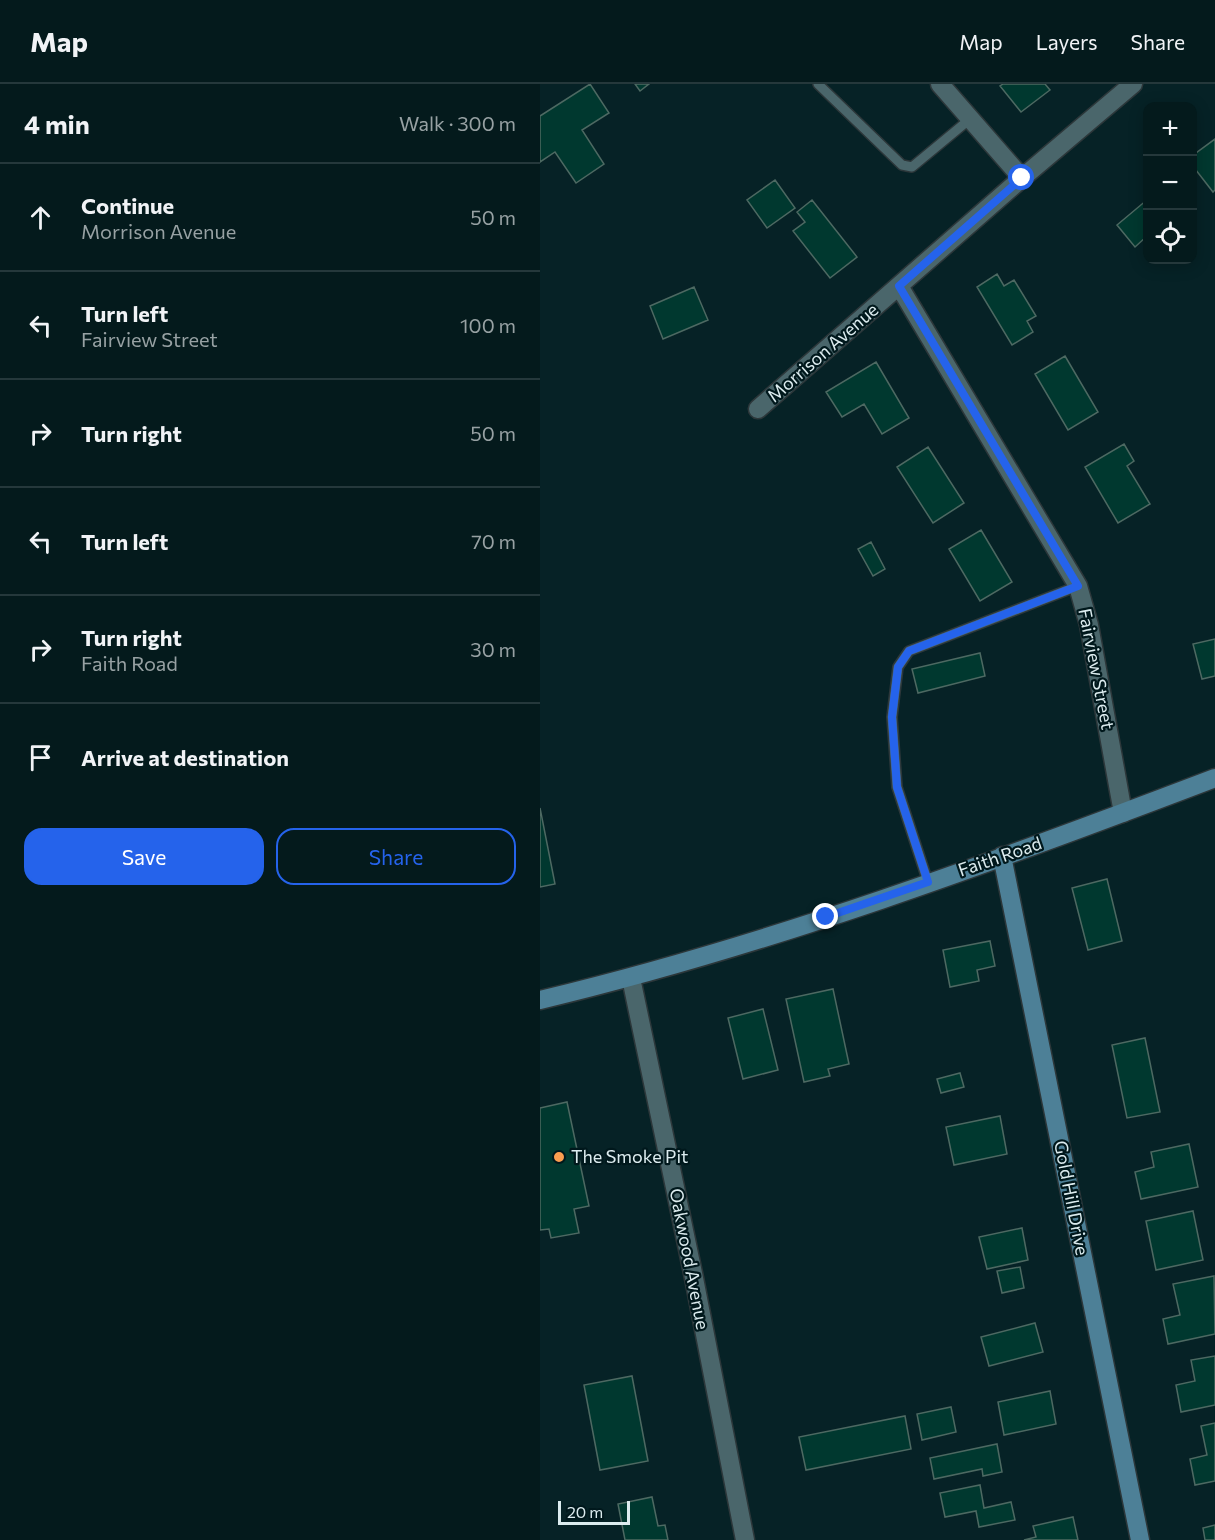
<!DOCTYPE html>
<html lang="en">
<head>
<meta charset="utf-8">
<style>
	body { margin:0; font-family:Commissioner,sans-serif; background:#0d2325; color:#f1f3f6 }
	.controls { position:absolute; right:18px; top:18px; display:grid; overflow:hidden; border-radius:12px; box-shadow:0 3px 15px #0003 }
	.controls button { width:54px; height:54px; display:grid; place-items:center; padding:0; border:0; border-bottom:2px solid #25383b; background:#041a1c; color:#f1f3f6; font:30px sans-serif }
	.scale { position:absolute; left:18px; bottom:15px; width:72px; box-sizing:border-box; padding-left:6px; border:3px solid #dcecef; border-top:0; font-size:16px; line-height:21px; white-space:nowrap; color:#dcecef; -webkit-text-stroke:4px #00181c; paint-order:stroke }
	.stop { position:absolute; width:18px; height:18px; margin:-14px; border:4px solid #2563eb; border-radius:50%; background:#fff }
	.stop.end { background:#2563eb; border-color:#fff; box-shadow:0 2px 6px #0008 }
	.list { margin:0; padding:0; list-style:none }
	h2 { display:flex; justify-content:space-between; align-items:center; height:78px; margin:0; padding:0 24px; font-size:26px }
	h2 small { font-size:20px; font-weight:400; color:#97a1a3 }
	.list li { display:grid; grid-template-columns:39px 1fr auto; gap:18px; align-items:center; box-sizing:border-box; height:108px; padding:0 24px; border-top:2px solid #25383b }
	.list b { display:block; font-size:22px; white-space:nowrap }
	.list p { margin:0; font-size:20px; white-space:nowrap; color:#97a1a3 }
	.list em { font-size:20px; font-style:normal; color:#97a1a3 }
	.actions { display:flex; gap:12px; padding:18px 24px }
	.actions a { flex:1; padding:14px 0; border:2px solid #2563eb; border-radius:18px; text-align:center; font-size:21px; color:#2563eb }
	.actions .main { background:#2563eb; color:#fff }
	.icon { flex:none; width:33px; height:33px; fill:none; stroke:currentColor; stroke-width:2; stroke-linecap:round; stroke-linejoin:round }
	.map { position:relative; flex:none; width:675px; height:1456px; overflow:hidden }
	header { display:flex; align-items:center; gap:36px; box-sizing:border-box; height:84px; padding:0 30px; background:#041a1c; border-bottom:2px solid #25383b }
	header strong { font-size:28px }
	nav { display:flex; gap:33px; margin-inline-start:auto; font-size:21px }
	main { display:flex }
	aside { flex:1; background:#041a1c }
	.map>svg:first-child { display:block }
	.building { fill:#00382f; stroke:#4d6962; stroke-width:1.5 }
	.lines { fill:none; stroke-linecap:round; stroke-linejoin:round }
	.lane-casing { stroke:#2c373a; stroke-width:12 }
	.street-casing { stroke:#2c373a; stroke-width:21 }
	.secondary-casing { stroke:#2c373a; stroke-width:21 }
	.lane { stroke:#4a666b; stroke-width:9 }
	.street { stroke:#4a666b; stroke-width:18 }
	.secondary { stroke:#4d8097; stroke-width:18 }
	.route { stroke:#2563eb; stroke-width:8 }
	.poi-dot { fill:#fb9e50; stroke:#00181c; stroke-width:2 }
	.labels { text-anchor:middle; stroke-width:4.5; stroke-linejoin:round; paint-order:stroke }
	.street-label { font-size:18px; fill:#dcecef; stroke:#00181c }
	.poi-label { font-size:18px; fill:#dcecef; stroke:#00181c; text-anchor:start }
</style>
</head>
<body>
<header>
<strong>Map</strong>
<nav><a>Map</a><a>Layers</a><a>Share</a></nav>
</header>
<main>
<aside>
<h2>4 min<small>Walk · 300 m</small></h2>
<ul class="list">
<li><svg class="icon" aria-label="ahead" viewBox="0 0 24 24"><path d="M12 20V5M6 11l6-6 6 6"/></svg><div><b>Continue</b><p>Morrison Avenue</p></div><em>50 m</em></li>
<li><svg class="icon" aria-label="left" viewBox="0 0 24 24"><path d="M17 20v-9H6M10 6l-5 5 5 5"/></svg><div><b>Turn left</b><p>Fairview Street</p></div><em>100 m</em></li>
<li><svg class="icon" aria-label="right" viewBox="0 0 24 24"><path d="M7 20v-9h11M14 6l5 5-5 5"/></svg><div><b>Turn right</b></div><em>50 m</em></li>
<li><svg class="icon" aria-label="left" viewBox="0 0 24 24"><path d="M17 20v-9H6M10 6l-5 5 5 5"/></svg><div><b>Turn left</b></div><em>70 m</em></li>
<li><svg class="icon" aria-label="right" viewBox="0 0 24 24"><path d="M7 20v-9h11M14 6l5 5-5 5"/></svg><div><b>Turn right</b><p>Faith Road</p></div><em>30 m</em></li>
<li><svg class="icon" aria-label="arrive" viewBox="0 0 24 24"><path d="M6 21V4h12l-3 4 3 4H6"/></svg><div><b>Arrive at destination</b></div></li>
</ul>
<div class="actions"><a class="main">Save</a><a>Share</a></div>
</aside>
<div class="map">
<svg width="675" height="1456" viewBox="0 0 675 1456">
	<rect width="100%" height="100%" fill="#062226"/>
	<path class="building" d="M50 0 69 29 42 46 64 80 36 99 15 68 0 78V32Z
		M95 0H109L100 7Z
		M463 0H505L510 6 481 28 460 2Z
		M675 55V106L673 108 652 81V72Z
		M235 96 255 124 227 144 207 116Z
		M608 115V155L606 153 595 163 577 141Z
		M272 116 317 173 290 194 253 147 265 138 257 128Z
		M457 190 464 202 474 196 496 232 487 237 493 248 472 261 437 203Z
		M154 203 168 236 123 255 110 222Z
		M525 272 558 328 528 346 495 290Z
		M336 278 369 334 342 350 324 320 302 333 286 308Z
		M584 360 594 377 587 382 610 420 578 439 545 383Z
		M388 363 424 419 393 439 357 383Z
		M441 446 472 498 440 517 409 465Z
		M331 458 345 485 333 492 318 465Z
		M675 555V592L662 595 653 560Z
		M440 569 445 592 378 609 372 585Z
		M0 724 15 800 0 803Z
		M567 795 582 857 548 866 532 804Z
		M450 857 455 882 437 886 439 897 410 903 403 866Z
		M293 905 309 980 288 985 290 992 264 998 246 915Z
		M223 925 238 986 203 995 188 934Z
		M605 954 620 1028 587 1034 572 961Z
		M420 989 424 1003 401 1009 397 995Z
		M27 1018 49 1122 34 1125 39 1149 11 1154 9 1145 0 1146V1024Z
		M460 1032 467 1070 414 1081 406 1043Z
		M649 1060 658 1103 601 1115 595 1088 614 1083 611 1068Z
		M653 1127 663 1176 616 1186 606 1137Z
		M482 1144 488 1176 447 1185 439 1153Z
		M480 1183 484 1204 462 1209 457 1187Z
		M674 1192 675 1250 628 1260 623 1235 640 1231 633 1200Z
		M495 1239 503 1268 449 1282 441 1253Z
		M675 1272V1321L641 1328 636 1301 655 1297 651 1276Z
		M92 1292 108 1377 60 1386 44 1301Z
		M510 1307 516 1340 464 1351 458 1318Z
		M411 1323 416 1348 382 1356 377 1330Z
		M365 1332 371 1365 266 1386 259 1353Z
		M675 1339V1397L655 1401 650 1375 667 1371 661 1342Z
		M457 1360 462 1388 443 1392 442 1385 394 1395 390 1374Z
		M440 1401 444 1424 471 1418 475 1436 439 1443 436 1427 405 1433 400 1409Z
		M112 1413 118 1442 125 1441 128 1456H85L78 1420Z
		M533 1433 538 1456H484L496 1453 493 1442Z
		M675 1441V1456H665L663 1444Z"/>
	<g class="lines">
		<g class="lane-casing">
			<path id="lane" d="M278 0 362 81 372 83 430 35
				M388 798 357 703 352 633 358 583 369 567 538 502"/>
		</g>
		<g class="street-casing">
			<path id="street" d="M400 0 482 94
				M359 202 538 502 549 541 583 729
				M218 325 482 94 593 0
				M91 894 154 1194 205 1456"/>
		</g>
		<g class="secondary-casing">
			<path id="secondary" d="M462 772 600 1456
				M0 916C230 861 454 778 675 694"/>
		</g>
		<use href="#lane" class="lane"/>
		<use href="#street" class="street"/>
		<use href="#secondary" class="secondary"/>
	</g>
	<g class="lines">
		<path class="route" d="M286 833 388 798 357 703 352 633 358 583 369 567 538 502 359 202 482 94"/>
	</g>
	<circle class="poi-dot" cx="19" cy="1073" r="6"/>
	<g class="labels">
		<g class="street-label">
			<text transform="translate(283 269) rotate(-41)" y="6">Morrison Avenue</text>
			<text transform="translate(556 585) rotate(79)" y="6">Fairview Street</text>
			<text transform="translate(460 773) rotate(-19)" y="6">Faith Road</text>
			<text transform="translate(531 1114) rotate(79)" y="6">Gold Hill Drive</text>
			<text transform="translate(149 1175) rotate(79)" y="6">Oakwood Avenue</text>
		</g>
		<g class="poi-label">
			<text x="31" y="1079">The Smoke Pit</text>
		</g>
	</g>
</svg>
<div class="controls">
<button>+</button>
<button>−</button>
<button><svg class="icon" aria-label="locate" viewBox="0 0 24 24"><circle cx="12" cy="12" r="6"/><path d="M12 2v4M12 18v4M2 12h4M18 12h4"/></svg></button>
</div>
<div class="scale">20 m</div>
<div class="stop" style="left:482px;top:94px"></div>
<div class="stop end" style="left:286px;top:833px"></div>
</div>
</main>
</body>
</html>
